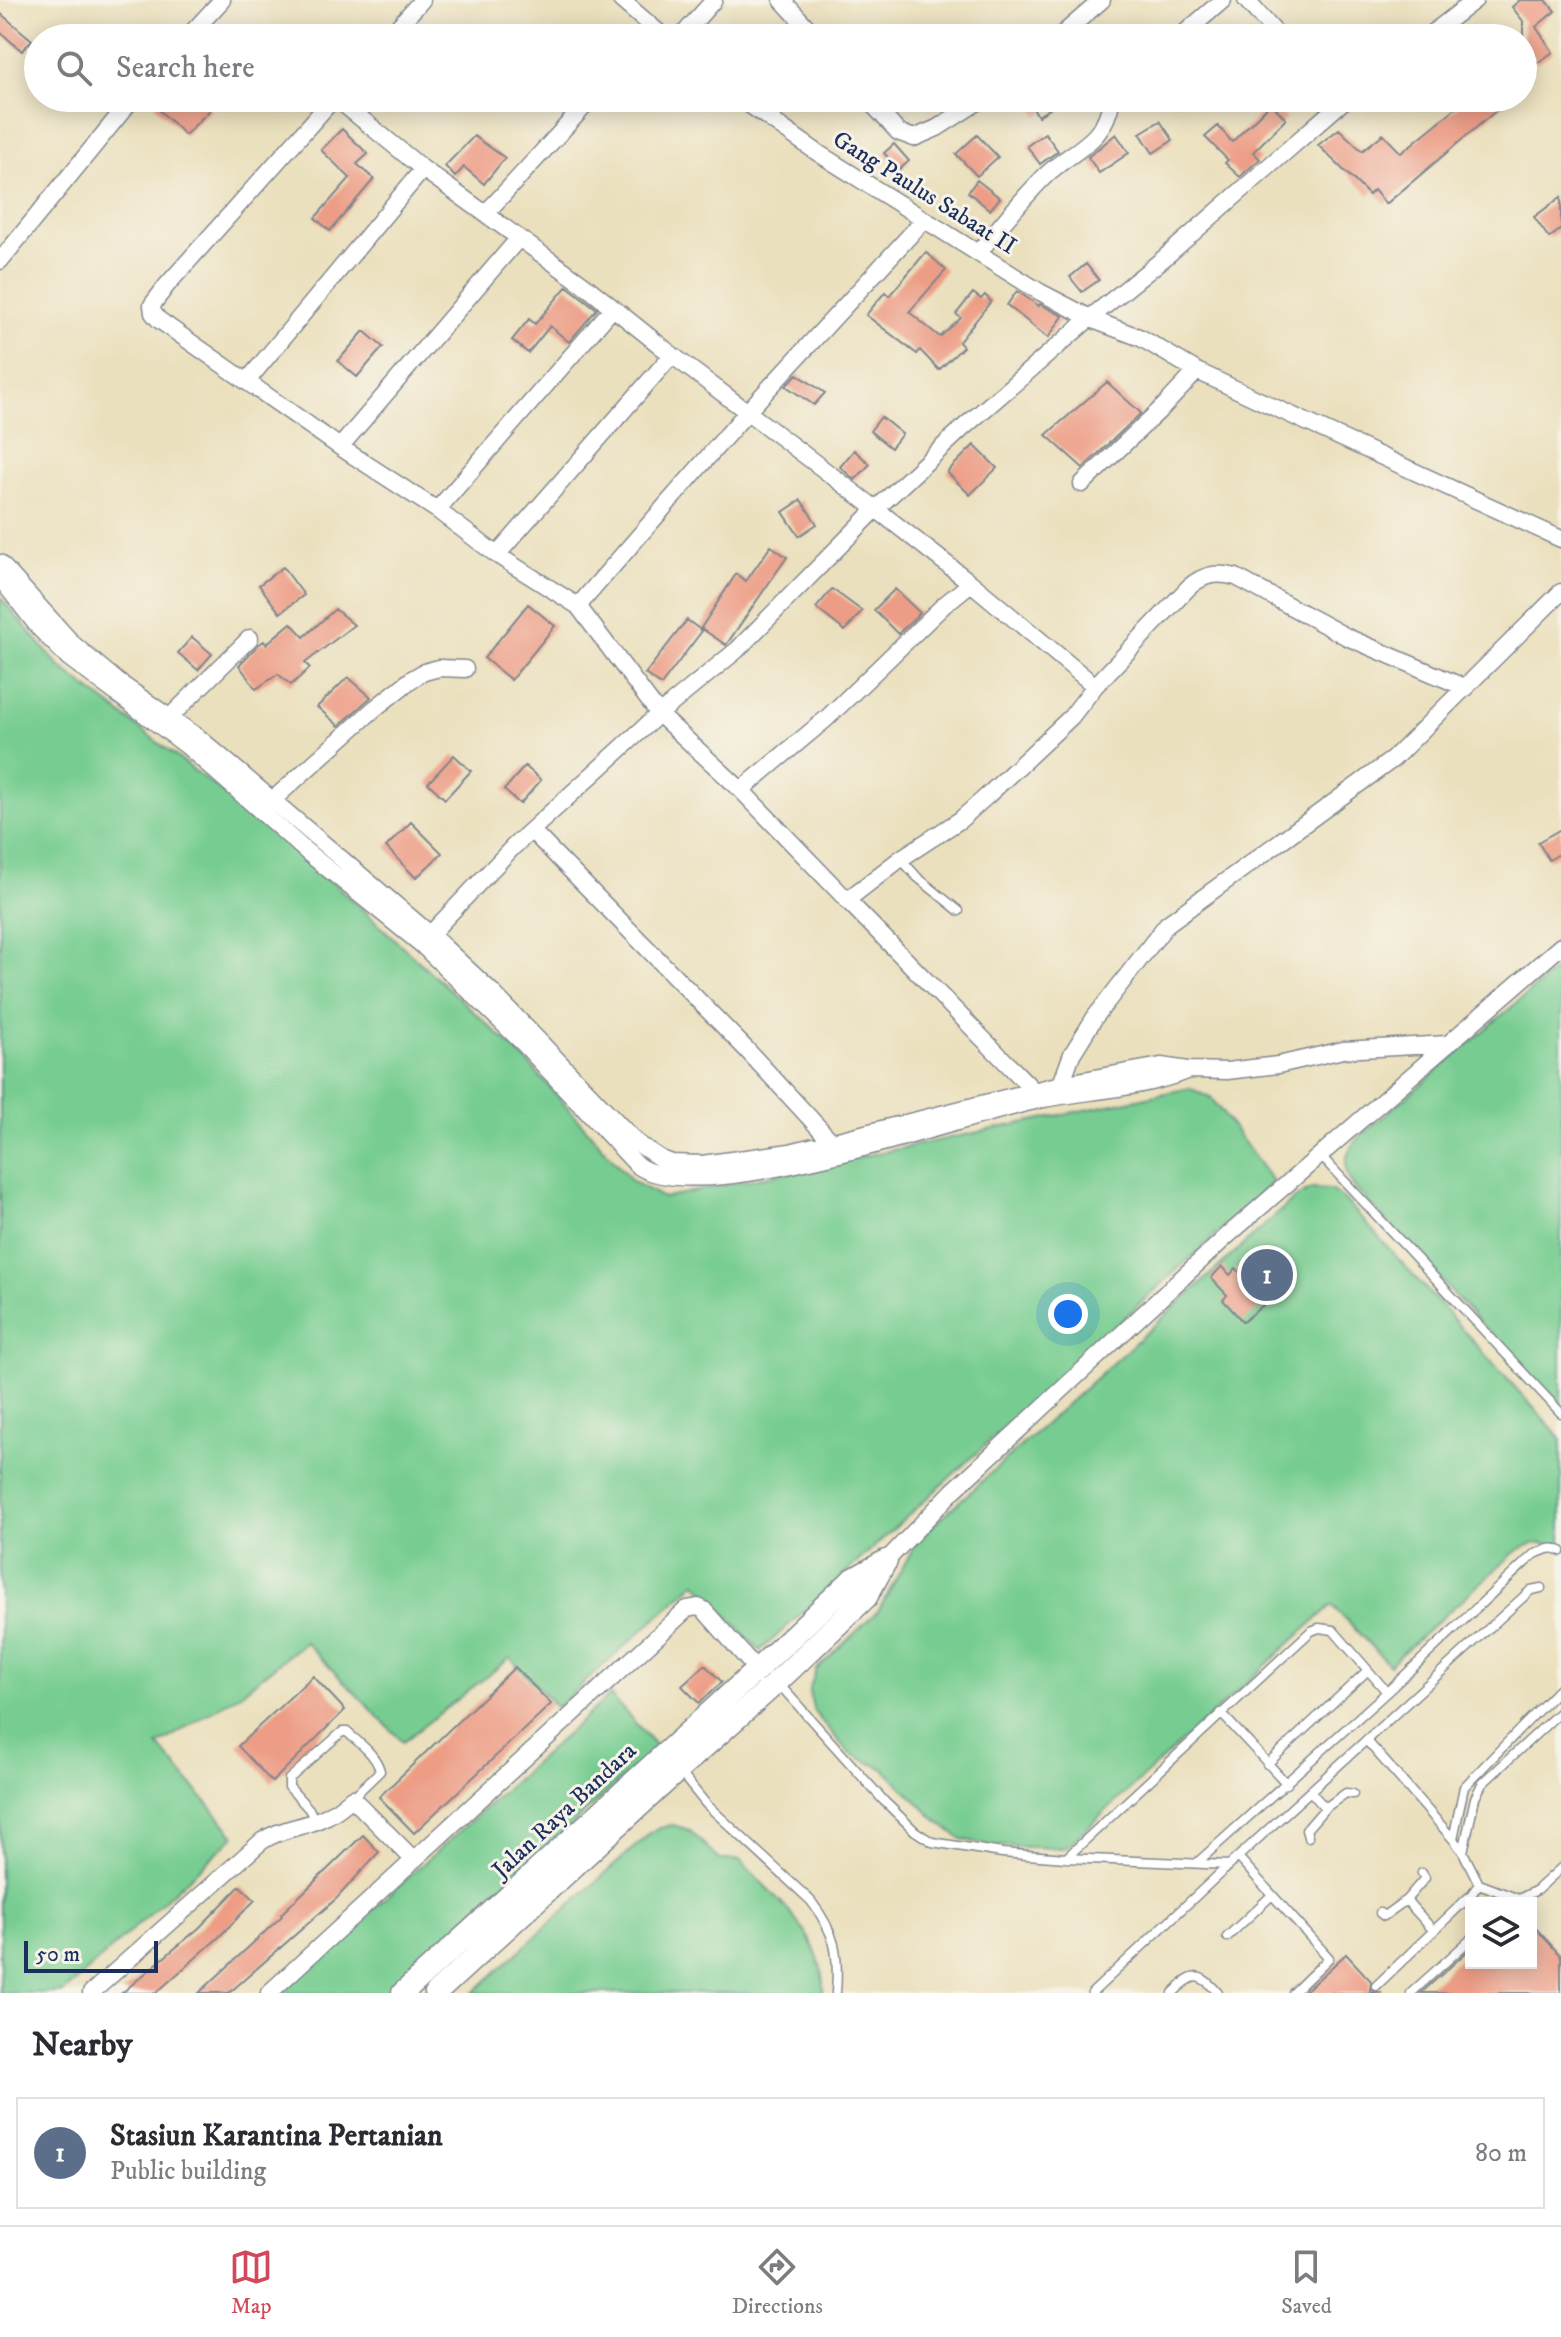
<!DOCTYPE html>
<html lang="en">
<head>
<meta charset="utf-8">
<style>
	body { margin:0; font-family:"IM FELL DW Pica",serif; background:#f7f7f7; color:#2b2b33 }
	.controls { position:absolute; right:24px; bottom:24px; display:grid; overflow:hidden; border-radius:0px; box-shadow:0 4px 20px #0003 }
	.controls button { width:72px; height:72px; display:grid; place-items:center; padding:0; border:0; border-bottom:2px solid #e1e1e2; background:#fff; color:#2b2b33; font:40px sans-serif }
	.scale { position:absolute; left:24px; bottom:20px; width:134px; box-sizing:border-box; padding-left:8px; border:4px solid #1b2f5e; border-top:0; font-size:22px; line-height:28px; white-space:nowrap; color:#1b2f5e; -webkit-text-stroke:6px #f7f3e8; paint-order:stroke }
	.you { position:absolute; left:1068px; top:1314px; width:28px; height:28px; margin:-20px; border:6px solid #fff; border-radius:50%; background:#1a73e8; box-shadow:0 0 0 12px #1a73e833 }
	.badge { display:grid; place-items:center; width:52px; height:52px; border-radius:50%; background:#d1495b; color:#fff; font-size:26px; font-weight:700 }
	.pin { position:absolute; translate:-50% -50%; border:4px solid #fff; box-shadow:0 2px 8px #0006 }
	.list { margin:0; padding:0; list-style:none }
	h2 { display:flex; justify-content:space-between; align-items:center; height:104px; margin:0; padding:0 32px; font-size:34px }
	h2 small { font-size:26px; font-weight:400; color:#7c7c81 }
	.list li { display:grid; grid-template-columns:52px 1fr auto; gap:24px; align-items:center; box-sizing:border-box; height:112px; margin:0 16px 16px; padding:0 16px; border:2px solid #e1e1e2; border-radius:0px }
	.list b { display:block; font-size:30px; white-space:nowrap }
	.list p { margin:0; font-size:26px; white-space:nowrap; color:#7c7c81 }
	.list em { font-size:26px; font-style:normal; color:#7c7c81 }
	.icon { flex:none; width:44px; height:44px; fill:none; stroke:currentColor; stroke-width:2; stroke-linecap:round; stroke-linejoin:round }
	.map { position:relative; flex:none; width:1561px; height:1993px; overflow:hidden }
	.search { position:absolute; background:#fff; box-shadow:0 4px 20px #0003; left:24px; right:24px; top:24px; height:88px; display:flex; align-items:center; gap:20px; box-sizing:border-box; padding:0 28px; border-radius:44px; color:#7c7c81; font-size:30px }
	.sheet { height:232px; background:#fff }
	nav { display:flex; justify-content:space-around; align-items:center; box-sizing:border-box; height:112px; border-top:2px solid #e1e1e2; background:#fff; font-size:22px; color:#7c7c81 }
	nav a { display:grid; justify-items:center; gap:4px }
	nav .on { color:#d1495b }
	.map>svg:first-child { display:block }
	.green { fill:#77cd91; stroke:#497e78; stroke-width:2 }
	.building { fill:#ed9d86 }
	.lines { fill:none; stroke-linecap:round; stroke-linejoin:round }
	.lane-casing { stroke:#83888e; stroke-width:11 }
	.street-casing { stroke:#83888e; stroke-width:19 }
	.secondary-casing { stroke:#83888e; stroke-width:25 }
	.lane { stroke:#fff; stroke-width:8 }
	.street { stroke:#fff; stroke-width:16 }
	.secondary { stroke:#fff; stroke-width:22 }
	.labels { text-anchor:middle; stroke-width:6; stroke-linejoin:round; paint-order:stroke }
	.street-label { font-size:24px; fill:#1b2f5e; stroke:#f7f3e8 }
</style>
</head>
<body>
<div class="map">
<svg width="1561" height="1993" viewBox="0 0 1561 1993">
	<rect width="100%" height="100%" fill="#f7f3e8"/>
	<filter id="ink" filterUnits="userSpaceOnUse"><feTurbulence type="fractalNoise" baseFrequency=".0125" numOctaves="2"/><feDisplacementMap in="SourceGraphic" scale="16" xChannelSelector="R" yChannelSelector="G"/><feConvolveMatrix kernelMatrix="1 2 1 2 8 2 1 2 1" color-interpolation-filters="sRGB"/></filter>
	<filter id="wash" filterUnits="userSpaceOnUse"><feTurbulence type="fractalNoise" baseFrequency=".006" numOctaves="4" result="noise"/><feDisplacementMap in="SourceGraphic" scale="32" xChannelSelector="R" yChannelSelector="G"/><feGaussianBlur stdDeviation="1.8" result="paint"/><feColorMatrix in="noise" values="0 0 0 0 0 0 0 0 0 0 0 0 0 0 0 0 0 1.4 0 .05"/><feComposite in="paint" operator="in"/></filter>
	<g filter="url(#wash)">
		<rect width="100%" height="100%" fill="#ebe0bd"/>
		<path class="green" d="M0 597 59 666 302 854 525 1059 632 1181 663 1198 1190 1088 1212 1099 1273 1182 760 1651 696 1582 557 1707 510 1658 403 1742 305 1642 240 1694 158 1745 235 1836 63 1993H0Z
			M1561 965V1410L1354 1187C1342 1171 1344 1154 1357 1139Z
			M1311 1189 1330 1190 1345 1200 1561 1438V1548C1544 1540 1530 1542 1514 1553L1389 1665 1332 1605 1065 1848 992 1846 962 1839 938 1822 884 1769 849 1753 814 1712 809 1691 816 1670 879 1610 919 1538 1295 1198Z
			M610 1695 657 1747 387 1993H280Z
			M673 1825 689 1830 720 1860H740C775 1898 826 1936 823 1993H473L649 1834 656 1829Z"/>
		<g id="blocks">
			<path class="building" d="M1520 0H1546L1555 11 1536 27 1553 52 1537 63 1532 55 1523 61V21L1512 7Z
				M0 13 32 40 22 51 0 32Z
				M163 98H200L211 109 185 135 155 106Z
				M1027 98H1066L1038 116Z
				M1468 98H1511L1386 204 1374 190 1369 195 1318 145 1339 129 1362 151 1383 134 1401 153Z
				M1271 103 1286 119 1253 152 1260 159 1240 177 1225 163 1228 160 1205 137 1218 126 1232 142Z
				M1160 121 1173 140 1153 153 1140 133Z
				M342 129 368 154 357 164 374 179 330 231 315 218 350 178 321 150Z
				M1045 133 1058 151 1040 164 1027 146Z
				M1116 134 1129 153 1099 173 1088 157Z
				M977 135 998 157 977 176 956 154Z
				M474 136 505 158 484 184 464 167 455 177 445 166Z
				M894 144 909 161 899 170 884 153Z
				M977 180 1000 198 990 210 968 192Z
				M1561 197V229L1549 238 1534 217Z
				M926 252 946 270 909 312 940 337 961 318 956 314 973 293 981 299 985 295 991 301 959 342 963 347 939 370 920 350 917 354 866 315 885 292 889 296Z
				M1086 264 1099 280 1082 292 1070 277Z
				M567 286 597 309 569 342 550 326 528 353 512 340 529 319 535 324Z
				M1017 291 1039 306 1040 304 1063 316 1048 338 1007 305Z
				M364 331 383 347 357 377 338 361Z
				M797 374 825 393 814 405 786 386Z
				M1107 382 1141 413 1083 468 1046 435Z
				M881 417 902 434 891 448 870 431Z
				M974 445 997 468 970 495 947 472Z
				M854 450 870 464 855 480 840 467Z
				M801 500 817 524 799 536 783 512Z
				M771 546 787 557 726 645 701 628 736 574 746 581Z
				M283 567 304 595 280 613 259 585Z
				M832 589 862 611 845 631 816 608Z
				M895 589 920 613 898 634 874 610Z
				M528 604 555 626 511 680 484 658Z
				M335 609 354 625 305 663 310 668 291 685 278 674 256 689 239 665 259 644 264 641 266 644 291 623 304 637Z
				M687 620 702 631 661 685 645 674Z
				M192 637 212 654 198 670 178 653Z
				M348 677 371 697 339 726 317 707Z
				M454 755 471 771 445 799 428 783Z
				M525 766 541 780 520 804 504 790Z
				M411 822 442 853 416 878 386 847Z
				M1561 829V853L1549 860 1538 842Z
				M1265 1252 1282 1267 1259 1292 1268 1301 1243 1322 1223 1300 1227 1295 1211 1278 1222 1266 1230 1275 1236 1268 1242 1275Z
				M705 1665 722 1682 699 1703 682 1686Z
				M515 1667 551 1704 414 1833 379 1797Z
				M313 1676 345 1710 272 1782 238 1746Z
				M363 1835 379 1852 337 1898 229 1993H199L282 1916 281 1914Z
				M240 1886 255 1900 219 1937 156 1993H122L199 1928Z
				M1531 1923 1561 1956V1993H1421L1471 1948V1963H1531Z
				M1346 1954 1371 1981 1370 1990 1382 1993H1303Z"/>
		</g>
	</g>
	<g filter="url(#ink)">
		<use href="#blocks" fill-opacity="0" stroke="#83888e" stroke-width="2"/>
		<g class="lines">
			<g class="lane-casing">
				<path id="lane" d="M901 859 917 877 959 911
					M1320 1155 1561 1413
					M778 1683 884 1801 915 1831 932 1842 1002 1853 1066 1858 1229 1865 1531 1590 1541 1588
					M1221 1713 1287 1784
					M1367 1741 1453 1839 1463 1852 1479 1884 1471 1895 1376 1986
					M1267 1764 1367 1671
					M680 1772 706 1804 811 1901C836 1934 839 1953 836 1993
					M1311 1792 1325 1808 1346 1793 1353 1794
					M315 1821 309 1809 289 1787V1779L342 1732H347C359 1743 376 1754 380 1771L352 1798
					M1308 1837 1306 1830 1325 1808
					M1453 1839 1464 1787 1561 1687
					M1463 1852 1475 1798 1482 1784 1561 1711
					M1238 1857 1329 1958 1293 1993
					M1066 1858 1311 1631 1319 1628 1333 1630 1387 1692 1533 1555C1542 1551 1552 1545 1561 1551
					M1199 1861 1387 1692
					M1479 1884 1516 1898
					M1406 1900 1433 1930
					M1511 1903 1537 1890 1561 1868
					M1380 1913 1384 1916 1406 1900 1425 1878 1422 1873
					M1227 1937 1272 1895
					M1092 1993 1229 1865
					M1173 1993C1193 1973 1199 1971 1218 1993
					M1411 1993 1471 1939"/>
			</g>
			<g class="street-casing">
				<path id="street" d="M621 0 665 38
					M782 0 817 38
					M1246 0 1280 38
					M187 38 222 0
					M388 38 422 0
					M680 38 714 0
					M1058 38 1102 0
					M1179 38 1223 0
					M1426 38 1475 0
					M334 98 167 285 152 305 153 313 159 320 340 447 437 510 497 555 578 606 659 714 737 650 876 509 672 355 583 284 423 169 336 98
					M740 98 818 153 1040 292 1096 321 1141 338 1197 371 1263 402 1561 539
					M867 98 898 132 914 138 937 128 984 98
					M486 213 592 98
					M979 252C1000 226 1021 200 1045 176 1075 147 1104 145 1112 98
					M0 261 133 98
					M248 380 423 169
					M340 447 519 238
					M1082 484 1164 406 1197 371
					M437 510 613 308
					M497 555 672 355
					M0 563 74 645 117 681 198 737 430 934 491 991 637 1143 661 1159 672 1163 702 1164 790 1152 1061 1084 1161 1066 1188 1070 1227 1071 1278 1065 1343 1050 1448 1044
					M0 578 39 628 69 658 187 746 307 852 421 944 524 1044 637 1165C699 1212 963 1115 1044 1099 1091 1090 1142 1089 1186 1071
					M578 606 748 411 924 220
					M1095 686 1189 587C1204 574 1217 572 1236 577L1347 637 1466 688
					M171 716 250 638
					M741 790 826 719 944 605 971 583
					M266 806 374 709 412 679 424 672 439 668 465 669
					M532 831 746 1049 831 1141
					M847 900 1039 1096
					M421 944 513 847 659 714 741 790 847 900 900 859 960 820 987 796 1071 717 1095 686 971 583 876 509 964 427 1090 318 1163 259 1347 98
					M1061 1092V1084L1072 1054 1095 1017 1167 924 1393 759 1561 592
					M886 1561 953 1491 1227 1236 1561 946
					M91 1993 262 1841C280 1829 299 1828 318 1820 332 1815 341 1807 352 1798L414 1860
					M269 1993 687 1609 698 1607 704 1610 757 1670"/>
			</g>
			<g class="secondary-casing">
				<path id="secondary" d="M403 1993 761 1666 852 1580 886 1561
					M436 1993 678 1770 777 1682 866 1597 885 1562"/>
			</g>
			<use href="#lane" class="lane"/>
			<use href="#street" class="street"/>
			<use href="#secondary" class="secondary"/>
		</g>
	</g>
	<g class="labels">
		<g class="street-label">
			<text transform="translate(925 192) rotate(32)" y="8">Gang Paulus Sabaat II</text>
			<text transform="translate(564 1810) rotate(-43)" y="8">Jalan Raya Bandara</text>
		</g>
	</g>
</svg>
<div class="controls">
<button><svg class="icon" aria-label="layers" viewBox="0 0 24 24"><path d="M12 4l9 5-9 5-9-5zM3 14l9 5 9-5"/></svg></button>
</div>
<div class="scale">50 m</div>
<div class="you"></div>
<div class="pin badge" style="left:1267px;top:1275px;background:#5c6f8a">1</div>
<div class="search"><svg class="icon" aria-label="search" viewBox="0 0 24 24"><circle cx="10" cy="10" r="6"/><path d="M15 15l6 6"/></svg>Search here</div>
</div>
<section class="sheet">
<h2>Nearby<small></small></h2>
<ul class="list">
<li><span class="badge" style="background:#5c6f8a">1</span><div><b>Stasiun Karantina Pertanian</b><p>Public building</p></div><em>80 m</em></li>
</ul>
</section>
<nav>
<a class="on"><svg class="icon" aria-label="map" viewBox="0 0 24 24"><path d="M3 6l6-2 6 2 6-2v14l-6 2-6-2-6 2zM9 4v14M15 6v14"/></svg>Map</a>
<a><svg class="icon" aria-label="directions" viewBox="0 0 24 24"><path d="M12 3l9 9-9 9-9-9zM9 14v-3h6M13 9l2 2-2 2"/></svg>Directions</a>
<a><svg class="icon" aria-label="saved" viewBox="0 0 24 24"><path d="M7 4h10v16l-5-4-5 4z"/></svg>Saved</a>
</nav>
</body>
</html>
